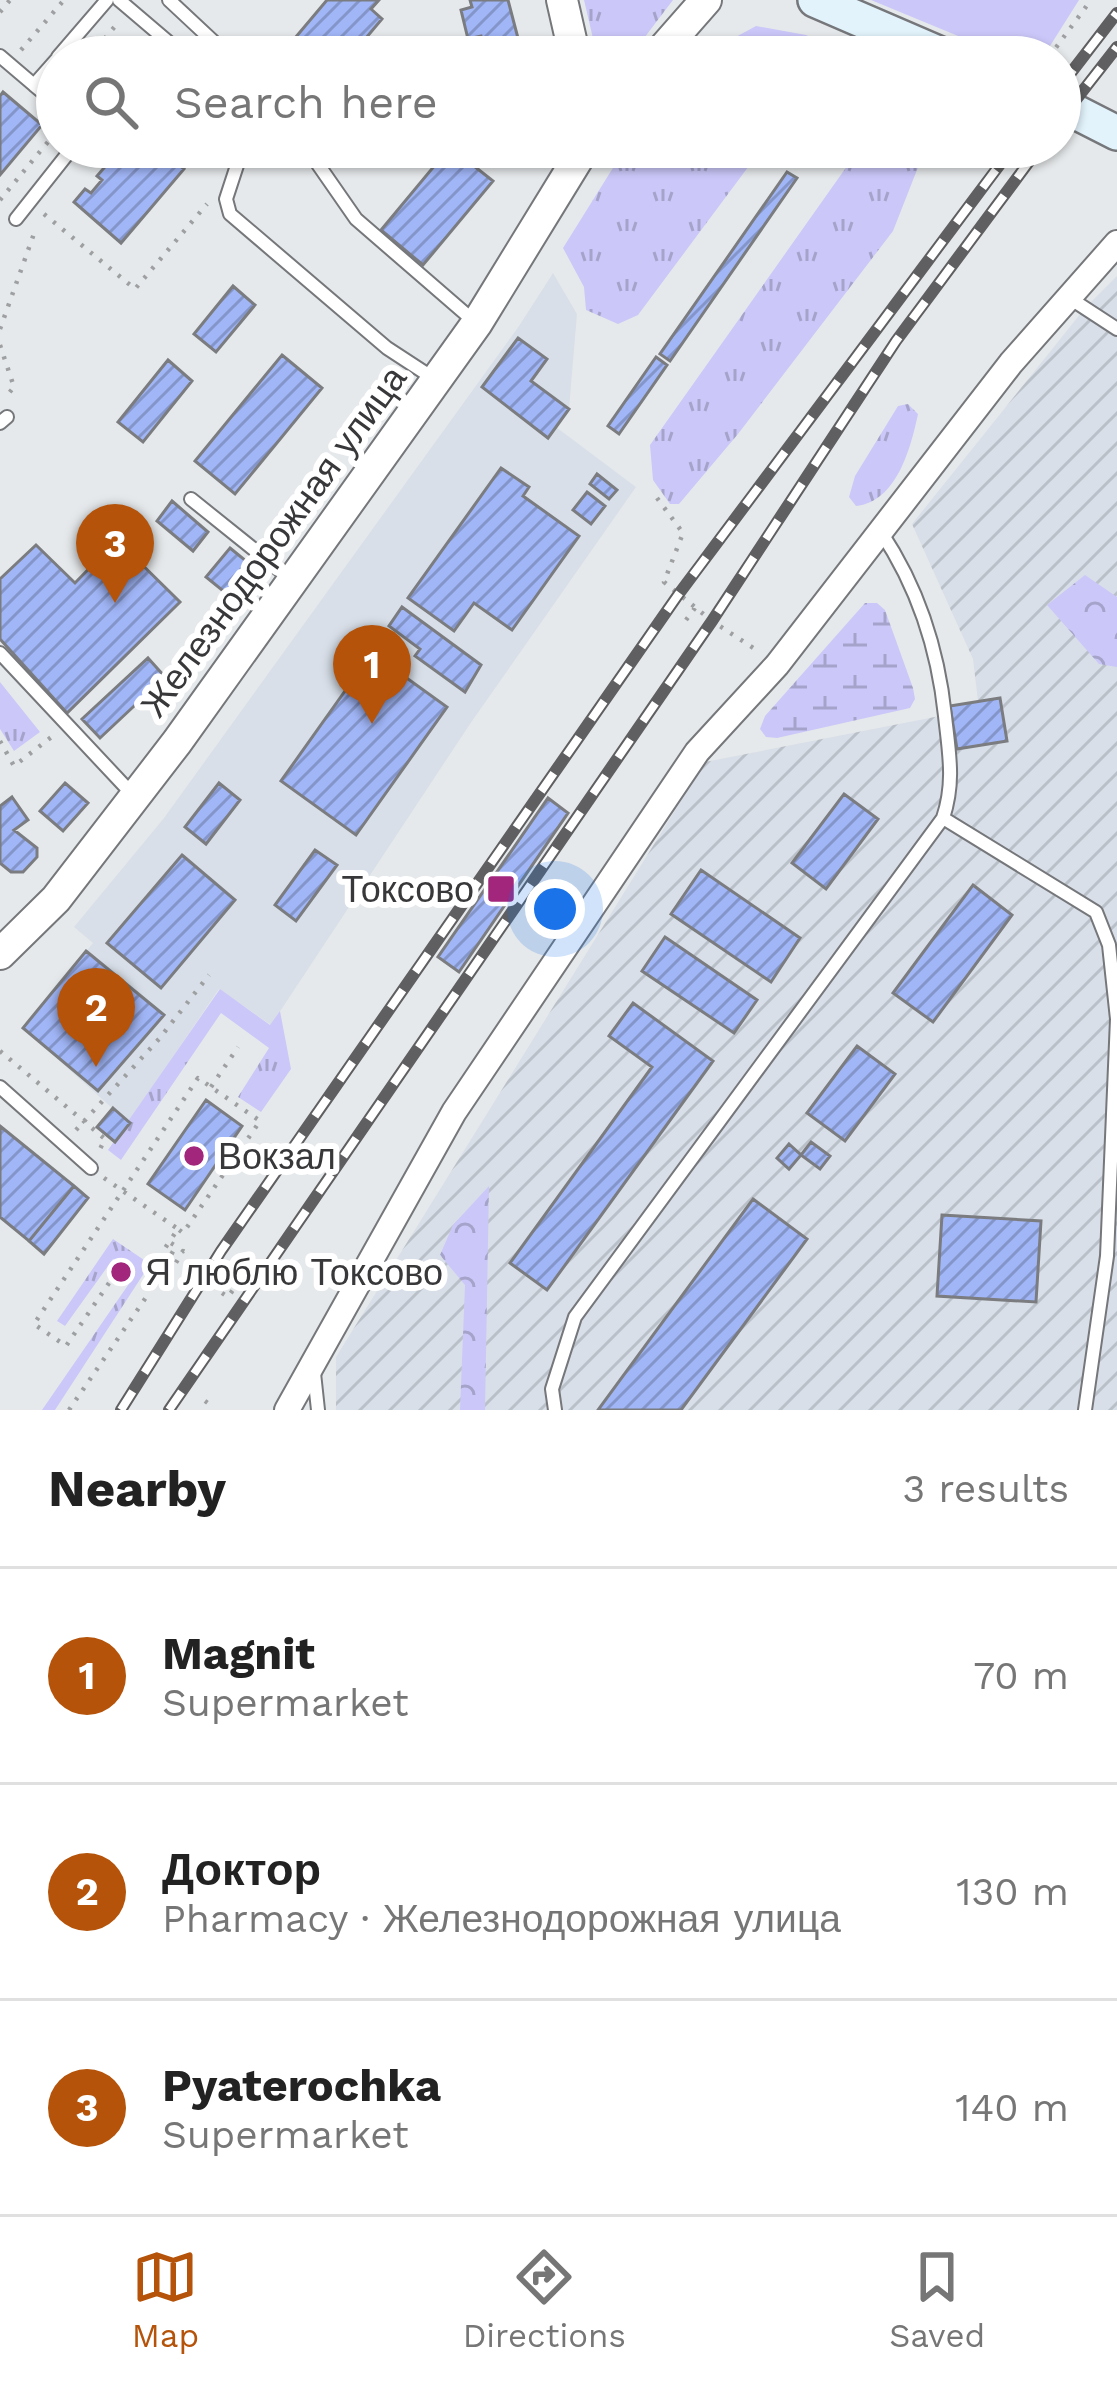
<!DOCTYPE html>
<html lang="en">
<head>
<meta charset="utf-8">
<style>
	body { margin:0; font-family:"Work Sans",sans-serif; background:#f2f2f2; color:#222 }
	.you { position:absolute; left:555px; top:909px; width:42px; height:42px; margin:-30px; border:9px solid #fff; border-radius:50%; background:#1a73e8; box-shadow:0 0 0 18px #1a73e833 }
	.badge { display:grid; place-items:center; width:78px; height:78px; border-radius:50%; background:#b45309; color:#fff; font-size:39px; font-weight:700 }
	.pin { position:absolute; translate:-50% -99px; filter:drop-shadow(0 3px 6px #0008) }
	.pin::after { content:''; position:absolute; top:63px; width:42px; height:36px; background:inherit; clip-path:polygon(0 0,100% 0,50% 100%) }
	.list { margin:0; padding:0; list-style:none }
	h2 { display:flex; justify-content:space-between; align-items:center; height:156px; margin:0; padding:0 48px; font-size:51px }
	h2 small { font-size:39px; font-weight:400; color:#767676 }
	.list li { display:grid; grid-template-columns:78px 1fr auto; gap:36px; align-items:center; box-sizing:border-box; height:216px; padding:0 48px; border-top:3px solid #e0e0e0 }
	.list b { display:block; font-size:45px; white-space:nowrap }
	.list p { margin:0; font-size:39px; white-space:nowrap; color:#767676 }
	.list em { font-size:39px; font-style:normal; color:#767676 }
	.icon { flex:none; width:66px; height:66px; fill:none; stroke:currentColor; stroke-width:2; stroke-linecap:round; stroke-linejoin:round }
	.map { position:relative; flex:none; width:1117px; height:1410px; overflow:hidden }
	.search { position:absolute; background:#fff; box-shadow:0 3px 9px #0004; left:36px; right:36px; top:36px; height:132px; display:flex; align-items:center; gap:30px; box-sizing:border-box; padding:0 42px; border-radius:66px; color:#767676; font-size:45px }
	.sheet { height:804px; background:#fff }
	nav { display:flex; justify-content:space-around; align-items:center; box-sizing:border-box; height:168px; border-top:3px solid #e0e0e0; background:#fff; font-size:33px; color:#767676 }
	nav a { display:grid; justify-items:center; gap:6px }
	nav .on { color:#b45309 }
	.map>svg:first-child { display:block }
	.built { fill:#d8dfe8 }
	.industrial { fill:url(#industrial-furrows) }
	.grass { fill:url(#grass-tufts) }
	.forest { fill:url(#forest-crowns) }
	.wetland { fill:url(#wetland-marsh) }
	.garden { fill:#cbc7f9 }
	.building { fill:url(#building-hatch); stroke:#7b7c7f; stroke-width:3 }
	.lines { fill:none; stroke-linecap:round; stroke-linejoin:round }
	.service-casing { stroke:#75777a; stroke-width:16 }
	.minor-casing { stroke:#75777a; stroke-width:28 }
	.tertiary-casing { stroke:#75777a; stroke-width:34 }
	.secondary-casing { stroke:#75777a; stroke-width:38 }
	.path { stroke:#9d9fa1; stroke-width:4.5; stroke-dasharray:3 9; stroke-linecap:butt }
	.service { stroke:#fff; stroke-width:12 }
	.minor { stroke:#fff; stroke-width:24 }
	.tertiary { stroke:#fff; stroke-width:30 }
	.secondary { stroke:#e2f3fc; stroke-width:33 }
	.rail-casing { stroke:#5f5f61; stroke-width:12 }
	.rail { stroke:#fff; stroke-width:8; stroke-dasharray:22; stroke-linecap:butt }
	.poi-dot { fill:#a1267c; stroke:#fff; stroke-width:4.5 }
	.labels { text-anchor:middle; stroke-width:12; stroke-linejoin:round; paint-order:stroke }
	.street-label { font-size:36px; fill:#38383a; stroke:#fff }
	.poi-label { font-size:36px; fill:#38383a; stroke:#fff; text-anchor:start }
</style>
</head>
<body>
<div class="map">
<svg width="1117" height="1410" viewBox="0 0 1117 1410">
	<defs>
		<pattern id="industrial-furrows" width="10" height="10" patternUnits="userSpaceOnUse" patternTransform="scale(3)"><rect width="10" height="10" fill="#d8dfe8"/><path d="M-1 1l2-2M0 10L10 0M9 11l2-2" fill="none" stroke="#bac0c8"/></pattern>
		<pattern id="grass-tufts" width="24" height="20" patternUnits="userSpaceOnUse" patternTransform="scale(3)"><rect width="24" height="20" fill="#cbc7f9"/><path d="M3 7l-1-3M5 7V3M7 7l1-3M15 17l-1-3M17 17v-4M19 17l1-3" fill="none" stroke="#a6a3cb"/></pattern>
		<pattern id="forest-crowns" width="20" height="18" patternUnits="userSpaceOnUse" patternTransform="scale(3)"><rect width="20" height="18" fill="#cbc7f9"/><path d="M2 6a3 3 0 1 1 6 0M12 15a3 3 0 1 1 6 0" fill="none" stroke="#a6a3cb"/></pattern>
		<pattern id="wetland-marsh" width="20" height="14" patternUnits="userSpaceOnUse" patternTransform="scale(3)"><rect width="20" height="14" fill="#cbc7f9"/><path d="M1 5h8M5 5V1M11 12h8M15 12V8" fill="none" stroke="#a6a3cb"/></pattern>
		<pattern id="building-hatch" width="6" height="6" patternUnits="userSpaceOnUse" patternTransform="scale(3)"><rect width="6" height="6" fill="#a1b6f7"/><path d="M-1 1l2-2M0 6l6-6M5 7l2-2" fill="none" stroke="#8495c9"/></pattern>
	</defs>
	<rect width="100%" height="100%" fill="#e6e9eb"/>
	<path class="built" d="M553 273 577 314 569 409 556 427 636 487 470 724 271 1025 219 989 115 1142 97 1127 112 1108 23 1028 93 943 74 927 164 818 519 326Z"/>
	<path class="industrial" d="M1117 276V1410H336V1357L705 762 950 714V706L978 701 973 659 912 524 1085 308Z"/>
	<path class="grass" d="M584 0H673L632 54 602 57 595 47Z
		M756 26 806 35 854 57H699Z
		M626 147H763L638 315 618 324 586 310 584 287 563 248Z
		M849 147H926L893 231 738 434 679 504H670L653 480 650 445 857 152Z
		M908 404 918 414C911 447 897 502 856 506L849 497 855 476 898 406Z
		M0 682 40 732 14 751 0 729Z
		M220 989 270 1025 280 1011 291 1069 261 1112 238 1097 269 1048 221 1013 121 1160 108 1150Z
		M113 1239 150 1264 55 1410H42L135 1275 113 1259 65 1326 57 1321Z"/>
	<path class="forest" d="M1085 575 1117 597V667L1099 664 1047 605Z
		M489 1186 485 1410H460L465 1285 440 1255 453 1225Z"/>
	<path class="wetland" d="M865 603H877L885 610 913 688 915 699 910 708 777 738 766 737 760 729 765 716Z"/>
	<path class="garden" d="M871 0H1079L1043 57H1009Z"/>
	<path class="building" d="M327 0H379L371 9 382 19 350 57H279Z
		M470 0H508L519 42 484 50 481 36 468 39 461 10 472 7Z
		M133 40 153 57H118Z
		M3 92 42 125 0 175V96Z
		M122 147H186L187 151 177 163 184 169 121 243 74 202 85 189 91 193 102 180 97 176Z
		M450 147 493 181 423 265 381 230Z
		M787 172 797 178 670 361 660 354Z
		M233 286 255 305 216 352 194 334Z
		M518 338 547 359 531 381 569 409 548 438 482 387Z
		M282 355 322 388 235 494 195 461Z
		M656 357 667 365 619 434 608 426Z
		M168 360 192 381 143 442 118 422Z
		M501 468 529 487 523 496 579 536 512 630 474 603 454 631 408 598Z
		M597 474 617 490 609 499 590 484Z
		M587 492 605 506 591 524 573 510Z
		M172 501 208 532 193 551 157 521Z
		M117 540 180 602 67 713 0 639V579L36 545 75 583Z
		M230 548 267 578 243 607 206 577Z
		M402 607 481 665 465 692 415 656 420 649 389 626Z
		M372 653 447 707 356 835 281 781Z
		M148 658 165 677 100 738 82 719Z
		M1000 698 1007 741 957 749 950 706Z
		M65 783 88 803 63 831 40 811Z
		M219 783 240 800 206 844 185 827Z
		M844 794 878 819 826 889 792 863Z
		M12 797 28 820 14 830 37 848V857L23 872H11L0 863V806Z
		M548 798 568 813 459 972 438 957Z
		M315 850 337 865 296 921 275 905Z
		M182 855 235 900 161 988 107 943Z
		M701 870 800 938 771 982 671 914Z
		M973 885 1012 915 933 1022 893 993Z
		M665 937 757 1000 734 1033 642 971Z
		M86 951 164 1015 98 1091 23 1028Z
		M633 1003 713 1061 547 1290 510 1263 652 1067 609 1036Z
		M857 1046 895 1074 845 1141 807 1113Z
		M206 1100 242 1126 185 1210 148 1184Z
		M113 1108 130 1123 115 1142 97 1127Z
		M0 1126 74 1186 29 1241 0 1217Z
		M811 1142 830 1156 820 1169 801 1155Z
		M789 1144 801 1155 789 1169 777 1158Z
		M74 1186 88 1198 44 1254 29 1241Z
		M753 1199 807 1239 681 1410H598Z
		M942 1215 1041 1221 1036 1302 937 1296Z"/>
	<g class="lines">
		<g class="service-casing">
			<path id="service" d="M119 0 186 57
				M169 0 230 57
				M0 56 34 85
				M58 57 107 0
				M57 59 34 85 57 104
				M243 147 226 199 230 214 387 348 436 380
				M306 147 356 219 475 322
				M16 219 73 147
				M1068 297 1117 329
				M0 423 7 417
				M191 499 292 580
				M881 532C919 589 938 649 945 716 949 753 955 782 943 818
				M0 653 134 796
				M0 1087 91 1168
				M314 1373 318 1410
				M555 1410 552 1389 575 1317 943 818 1096 912 1109 945 1117 1019 1107 1256 1085 1410"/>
		</g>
		<g class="minor-casing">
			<path id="minor" d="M287 1410 454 1112 697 752 777 665 1011 363 1117 243"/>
		</g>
		<g class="tertiary-casing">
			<path id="tertiary" d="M562 0 575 57
				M656 57 706 0
				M0 954 56 899 177 742 477 323 585 147"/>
		</g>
		<g class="secondary-casing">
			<path id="secondary" d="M815 0 947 57
				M1060 104 1117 133"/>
		</g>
		<path class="path" d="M0 12 10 0
			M21 50 64 0
			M89 57 117 24
			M1049 57 1091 0
			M0 200 57 131
			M44 214 135 289 207 204
			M0 329 36 228
			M0 345 14 387 4 399
			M657 498 683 533 664 582 712 621 758 651
			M686 620 695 608
			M0 741 14 766 54 735
			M0 1051 105 1139 99 1151
			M211 1087 238 1047
			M76 1130 159 1039 209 975
			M104 1178 178 1229 169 1242 176 1246 167 1262 174 1266 183 1251 187 1253
			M231 1281 241 1267
			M109 1283 66 1346 34 1324 198 1078 260 1121 183 1233 178 1229
			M222 1293 228 1297 247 1270
			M205 1401 212 1406
			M69 1410 149 1293 150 1272 169 1242"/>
		<use href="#service" class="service"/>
		<use href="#minor" class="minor"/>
		<use href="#tertiary" class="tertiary"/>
		<use href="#secondary" class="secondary"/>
		<g class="rail-casing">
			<path id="rail" d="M1060 87 1117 13
				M1060 120 1117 47
				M121 1410 221 1251 678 595 1013 147
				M169 1410 712 621 896 341 1040 147"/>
		</g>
		<use href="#rail" class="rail"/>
	</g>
	<g class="poi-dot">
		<rect x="486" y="874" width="30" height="30" rx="6"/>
		<circle cx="194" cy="1156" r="12"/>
		<circle cx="121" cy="1272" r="12"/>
	</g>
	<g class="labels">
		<g class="street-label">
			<text transform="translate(273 541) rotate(-54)" y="13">Железнодорожная улица</text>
		</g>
		<g class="poi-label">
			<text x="474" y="902" text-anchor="end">Токсово</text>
			<text x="218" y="1169">Вокзал</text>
			<text x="145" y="1285">Я люблю Токсово</text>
		</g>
	</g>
</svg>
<div class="you"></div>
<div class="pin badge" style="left:372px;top:724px">1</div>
<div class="pin badge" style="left:96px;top:1067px">2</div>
<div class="pin badge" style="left:115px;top:603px">3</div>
<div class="search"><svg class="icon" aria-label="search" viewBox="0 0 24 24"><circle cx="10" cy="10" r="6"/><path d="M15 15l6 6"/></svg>Search here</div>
</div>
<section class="sheet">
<h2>Nearby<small>3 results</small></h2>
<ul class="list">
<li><span class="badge">1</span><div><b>Magnit</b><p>Supermarket</p></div><em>70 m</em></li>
<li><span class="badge">2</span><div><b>Доктор</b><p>Pharmacy · Железнодорожная улица</p></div><em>130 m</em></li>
<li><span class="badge">3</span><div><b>Pyaterochka</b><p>Supermarket</p></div><em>140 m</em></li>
</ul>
</section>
<nav>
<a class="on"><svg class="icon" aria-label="map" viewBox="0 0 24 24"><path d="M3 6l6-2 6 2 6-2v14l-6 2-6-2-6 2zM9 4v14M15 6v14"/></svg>Map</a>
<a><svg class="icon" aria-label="directions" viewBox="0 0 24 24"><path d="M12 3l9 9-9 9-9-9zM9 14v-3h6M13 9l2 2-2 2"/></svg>Directions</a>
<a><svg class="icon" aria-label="saved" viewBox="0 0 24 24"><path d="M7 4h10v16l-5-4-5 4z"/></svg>Saved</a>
</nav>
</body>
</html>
